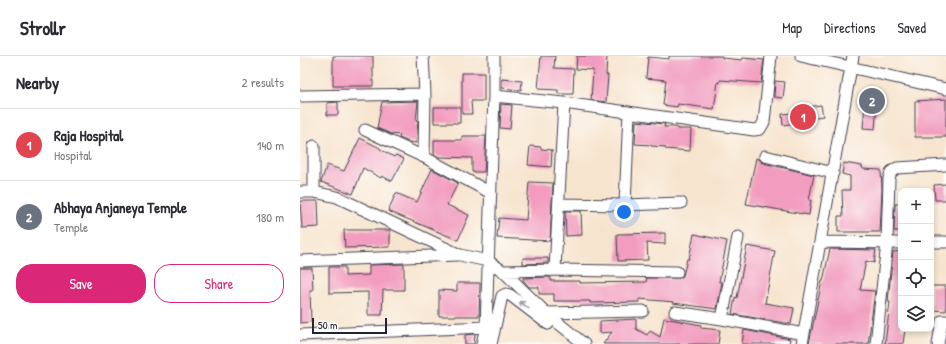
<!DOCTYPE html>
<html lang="en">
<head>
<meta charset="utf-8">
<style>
	body { margin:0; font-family:"Patrick Hand",sans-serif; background:#f7f7f7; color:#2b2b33 }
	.controls { position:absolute; right:12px; bottom:12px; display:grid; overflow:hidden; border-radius:8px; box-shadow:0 2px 6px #0003 }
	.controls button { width:36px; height:36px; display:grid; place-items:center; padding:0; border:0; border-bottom:1px solid #e1e1e2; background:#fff; color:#2b2b33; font:20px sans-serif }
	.scale { position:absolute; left:12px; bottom:10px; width:75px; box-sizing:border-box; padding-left:4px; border:2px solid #22223b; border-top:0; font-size:11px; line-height:14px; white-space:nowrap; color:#22223b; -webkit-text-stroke:3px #fdfcf7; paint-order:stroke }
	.you { position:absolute; left:324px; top:156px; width:14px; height:14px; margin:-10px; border:3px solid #fff; border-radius:50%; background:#1a73e8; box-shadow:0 0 0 6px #1a73e833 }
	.badge { display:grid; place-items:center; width:26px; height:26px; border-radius:50%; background:#db2777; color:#fff; font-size:13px; font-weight:700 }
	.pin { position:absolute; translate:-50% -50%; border:2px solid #fff; box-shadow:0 1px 4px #0006 }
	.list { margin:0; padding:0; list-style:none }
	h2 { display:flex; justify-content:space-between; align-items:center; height:52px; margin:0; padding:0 16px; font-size:17px }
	h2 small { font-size:13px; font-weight:400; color:#7c7c81 }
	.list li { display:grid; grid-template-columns:26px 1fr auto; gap:12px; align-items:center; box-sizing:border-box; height:72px; padding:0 16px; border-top:1px solid #e1e1e2 }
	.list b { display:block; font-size:15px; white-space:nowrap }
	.list p { margin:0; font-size:13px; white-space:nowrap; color:#7c7c81 }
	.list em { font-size:13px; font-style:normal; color:#7c7c81 }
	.actions { display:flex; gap:8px; padding:12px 16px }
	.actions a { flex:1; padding:9px 0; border:1px solid #db2777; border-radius:16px; text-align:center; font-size:14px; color:#db2777 }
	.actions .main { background:#db2777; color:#fff }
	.icon { flex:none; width:22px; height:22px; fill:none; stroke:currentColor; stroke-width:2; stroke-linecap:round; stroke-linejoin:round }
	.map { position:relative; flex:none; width:646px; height:288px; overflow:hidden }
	header { display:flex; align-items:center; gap:24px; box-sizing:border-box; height:56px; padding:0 20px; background:#fff; border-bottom:1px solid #e1e1e2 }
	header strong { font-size:19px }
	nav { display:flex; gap:22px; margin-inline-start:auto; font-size:14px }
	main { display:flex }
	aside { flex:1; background:#fff }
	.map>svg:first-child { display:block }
	.building { fill:#f29dbf }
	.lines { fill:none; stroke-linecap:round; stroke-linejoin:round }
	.minor-casing { stroke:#423f51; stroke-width:13 }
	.minor { stroke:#fff; stroke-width:11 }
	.oneway { stroke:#9c9ca7 }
</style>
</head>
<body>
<header>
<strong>Strollr</strong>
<nav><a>Map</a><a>Directions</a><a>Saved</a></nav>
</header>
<main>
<aside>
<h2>Nearby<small>2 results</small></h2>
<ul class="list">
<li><span class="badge" style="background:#e0444e">1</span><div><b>Raja Hospital</b><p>Hospital</p></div><em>140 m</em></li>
<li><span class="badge" style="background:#6b7280">2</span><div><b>Abhaya Anjaneya Temple</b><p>Temple</p></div><em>180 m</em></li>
</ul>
<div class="actions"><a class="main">Save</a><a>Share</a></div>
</aside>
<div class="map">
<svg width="646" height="288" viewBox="0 0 646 288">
	<rect width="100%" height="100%" fill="#fdfcf7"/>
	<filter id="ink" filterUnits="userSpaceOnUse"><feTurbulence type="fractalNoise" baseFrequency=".025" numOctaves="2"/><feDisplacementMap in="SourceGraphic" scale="8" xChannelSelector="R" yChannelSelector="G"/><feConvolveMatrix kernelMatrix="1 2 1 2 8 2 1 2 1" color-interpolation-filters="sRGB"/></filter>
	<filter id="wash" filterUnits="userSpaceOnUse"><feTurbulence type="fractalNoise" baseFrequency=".012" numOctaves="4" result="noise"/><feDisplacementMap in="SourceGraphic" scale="16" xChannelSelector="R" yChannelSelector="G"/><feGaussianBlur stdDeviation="0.9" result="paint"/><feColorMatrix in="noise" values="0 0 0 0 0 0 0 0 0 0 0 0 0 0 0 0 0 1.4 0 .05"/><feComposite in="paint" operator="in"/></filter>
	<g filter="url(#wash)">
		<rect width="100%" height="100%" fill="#f7e4ce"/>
		<g id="blocks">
			<path class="building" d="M33 0H73V30H33Z
				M241 0H255L254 12 274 13 273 38H258V34L238 33Z
				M277 0H307L306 19H308L306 46 291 44 293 14 276 13Z
				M369 0H422V2L442 4 443 2 464 4 461 27 420 24V27L418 26 414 53 378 48 377 51 363 49 366 24 346 22 348 1 369 3Z
				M162 17H184V45H171L172 58H162Z
				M202 23 222 25 221 34 202 32Z
				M475 25 485 26 483 42 474 41Z
				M566 37 578 38 575 73 563 72Z
				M646 43V81H615V45Z
				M118 45 116 64H118L116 87 109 86 99 82 100 79 91 78 77 72 82 46Z
				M38 46V59H27V47Z
				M201 48 212 49 210 73 200 72Z
				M521 49 523 60 510 62 511 65 483 69 482 58 493 57V53Z
				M134 51H160V67H134Z
				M336 65 365 68 364 71H377V73H391L390 95 365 93V91L351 90V89L335 88Z
				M162 80H186L184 116H172V102L139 101 134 98V84H162Z
				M60 82 80 92V93L94 101 96 99 104 103 92 125 82 120 81 122 63 112 53 138 21 126 27 109 44 115Z
				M230 90 241 91V93L252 94 251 111 228 109Z
				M456 102 459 103 463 107 514 119 509 144H511L509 159 446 148Z
				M544 107 562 110 563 113 581 114 582 134 580 176H538V160H543L542 134H550V120L542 118Z
				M132 113 158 127 147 149 169 159 158 184 88 155 96 137 117 146Z
				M229 126 253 127 250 185 197 182 199 162 226 164Z
				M646 128V144H635L634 129Z
				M0 145H18L19 171 2 172Z
				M595 148H601V175H594Z
				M265 155H281L282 179 266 180Z
				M44 174H90V191L45 192Z
				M365 177V188L347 187 348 204 318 205 317 178Z
				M394 178 427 185 419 226H422L417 253 373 247 374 246 339 243V246L290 247V245H254V238H239V231H229L223 224V222L248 221 251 222V225H280V227L346 226 347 222H380L383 220 387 203H389Z
				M447 190 475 195 465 247 494 252 491 268 432 258 435 241 437 242Z
				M530 193 576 194 574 207 566 205 560 234 575 235 568 288H509L522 225H523Z
				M601 195V273H605L603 288H585L590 246H588L593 196Z
				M223 202H248V207L223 208Z
				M104 208V234H83L82 259H68V236L29 237V211H45V220L69 219V209Z
				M0 212H12L13 234H10L11 266 0 267Z
				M157 227H180L179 260H139V234L157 235Z
				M631 230H646V255L631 254Z
				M364 262 401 269V272L420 274 418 288H303L312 276 300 277V265L336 263V273L347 279 350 275 360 281Z
				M444 274 490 283 489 288H442Z
				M175 278 174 288H165V279Z"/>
		</g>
	</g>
	<g filter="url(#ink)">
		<use href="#blocks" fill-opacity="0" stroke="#423f51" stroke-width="1"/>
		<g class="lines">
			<g class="minor-casing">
				<path id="minor" d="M123 0 125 38 124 101
					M501 0 646 33
					M0 40 125 38
					M194 40 264 47 454 74 460 73 464 66 471 0
					M65 74 124 101 191 137
					M14 90V136
					M465 100 533 117
					M0 136H14L37 141 160 199 188 205 203 215 246 257 284 288
					M259 148 325 149 381 147
					M325 149 329 56
					M521 186 601 187
					M631 186H646
					M0 205 157 199
					M255 214 264 47
					M203 215 255 214 377 216
					M375 256 422 263 504 278
					M246 257 343 255
					M422 263 438 181
					M0 279 186 271
					M182 288 186 271 194 40V0
					M191 288 202 240 206 238 210 239 248 268
					M502 288 553 0
					M576 288 587 187 589 123 591 116 597 112 646 109
					M638 288 642 265H646"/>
			</g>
			<use href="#minor" class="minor"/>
		</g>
		<defs><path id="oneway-shaft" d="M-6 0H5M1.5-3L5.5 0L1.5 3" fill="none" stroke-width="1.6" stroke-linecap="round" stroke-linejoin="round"/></defs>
		<use class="oneway" href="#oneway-shaft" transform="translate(224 249) rotate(-142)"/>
	</g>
</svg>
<div class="controls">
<button>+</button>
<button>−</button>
<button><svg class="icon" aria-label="locate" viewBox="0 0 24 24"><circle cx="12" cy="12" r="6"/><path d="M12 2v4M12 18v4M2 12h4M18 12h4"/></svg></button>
<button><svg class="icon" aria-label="layers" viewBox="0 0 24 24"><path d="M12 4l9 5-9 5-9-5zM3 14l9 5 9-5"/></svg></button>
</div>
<div class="scale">50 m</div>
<div class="you"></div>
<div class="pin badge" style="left:503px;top:61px;background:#e0444e">1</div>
<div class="pin badge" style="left:572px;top:45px;background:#6b7280">2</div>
</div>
</main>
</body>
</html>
